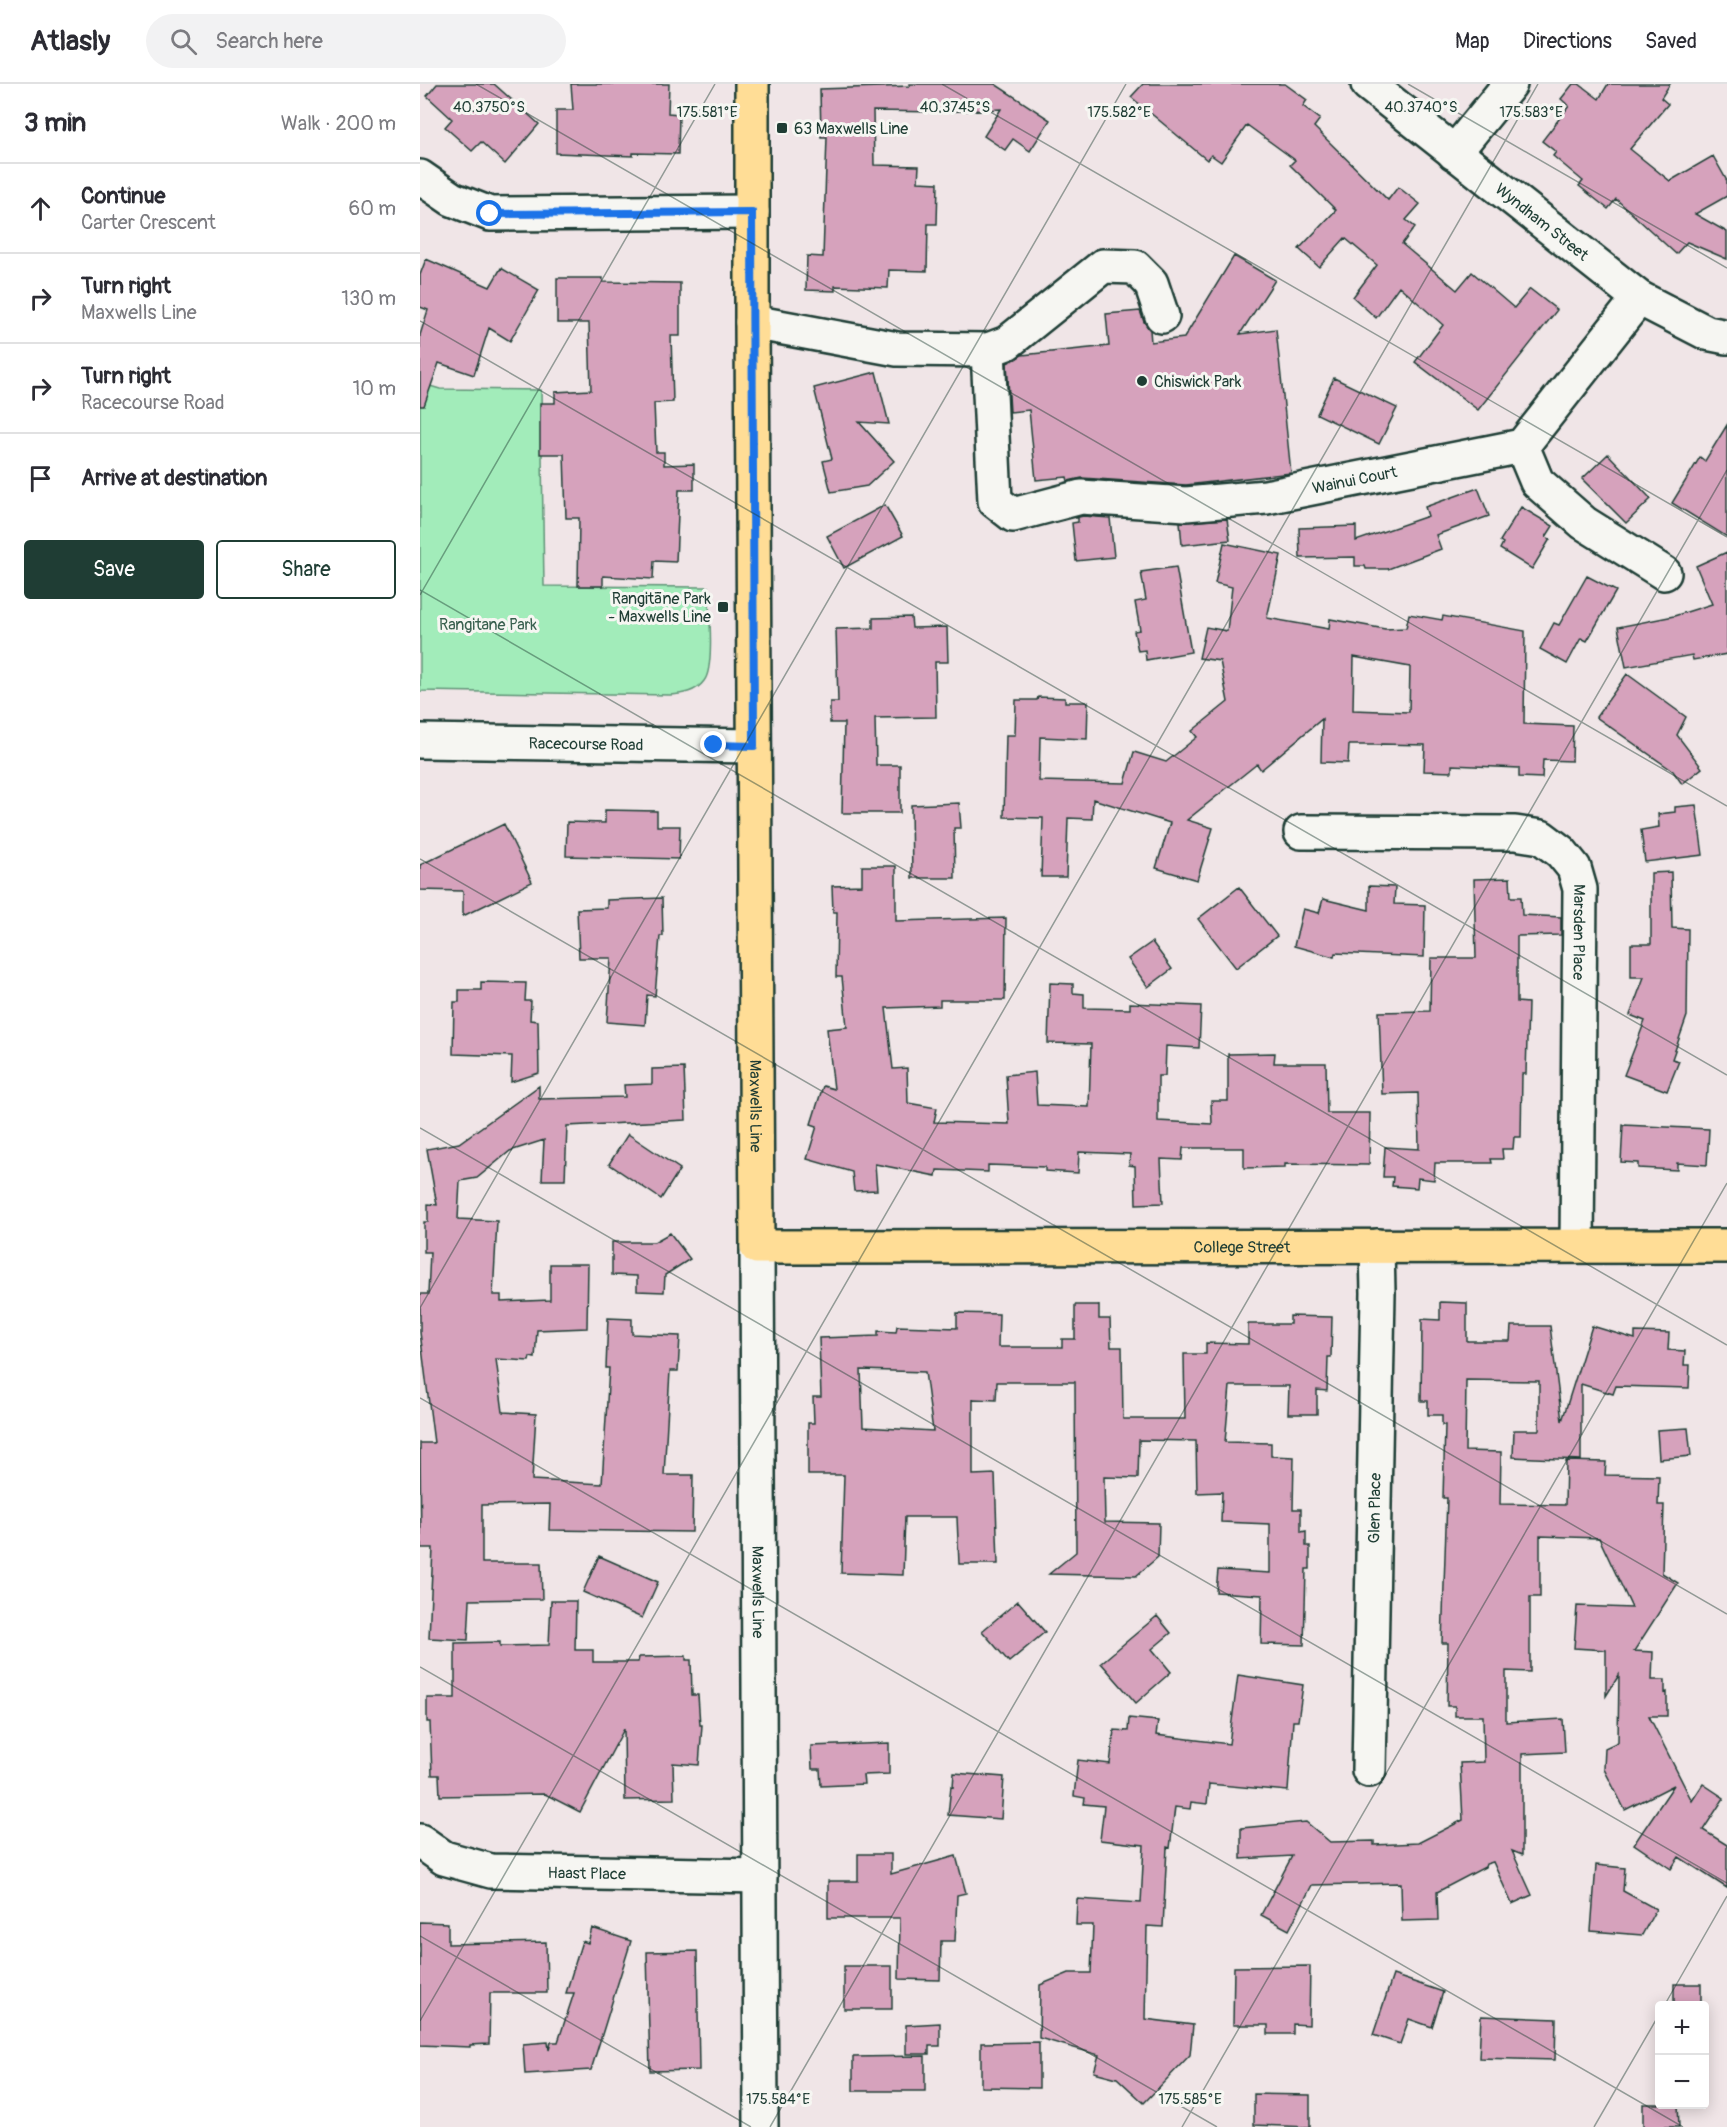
<!DOCTYPE html>
<html lang="en">
<head>
<meta charset="utf-8">
<style>
	body { margin:0; font-family:Pangolin,sans-serif; background:#f2f2f3; color:#2b2b33 }
	.controls { position:absolute; right:18px; bottom:18px; display:grid; overflow:hidden; border-radius:6px; box-shadow:0 3px 15px #0003 }
	.controls button { width:54px; height:54px; display:grid; place-items:center; padding:0; border:0; border-bottom:2px solid #e1e1e2; background:#fff; color:#2b2b33; font:30px sans-serif }
	.stop { position:absolute; width:18px; height:18px; margin:-14px; border:4px solid #1a73e8; border-radius:50%; background:#fff }
	.stop.end { background:#1a73e8; border-color:#fff; box-shadow:0 2px 6px #0008 }
	.list { margin:0; padding:0; list-style:none }
	h2 { display:flex; justify-content:space-between; align-items:center; height:78px; margin:0; padding:0 24px; font-size:26px }
	h2 small { font-size:20px; font-weight:400; color:#7c7c81 }
	.list li { display:grid; grid-template-columns:39px 1fr auto; gap:18px; align-items:center; box-sizing:border-box; height:90px; padding:0 24px; border-top:2px solid #e1e1e2 }
	.list b { display:block; font-size:22px; white-space:nowrap }
	.list p { margin:0; font-size:20px; white-space:nowrap; color:#7c7c81 }
	.list em { font-size:20px; font-style:normal; color:#7c7c81 }
	.actions { display:flex; gap:12px; padding:18px 24px }
	.actions a { flex:1; padding:14px 0; border:2px solid #1f3d34; border-radius:6px; text-align:center; font-size:21px; color:#1f3d34 }
	.actions .main { background:#1f3d34; color:#fff }
	.icon { flex:none; width:33px; height:33px; fill:none; stroke:currentColor; stroke-width:2; stroke-linecap:round; stroke-linejoin:round }
	.map { position:relative; flex:none; width:1307px; height:2043px; overflow:hidden }
	header { display:flex; align-items:center; gap:36px; box-sizing:border-box; height:84px; padding:0 30px; background:#fff; border-bottom:2px solid #e1e1e2 }
	header strong { font-size:28px }
	nav { display:flex; gap:33px; margin-inline-start:auto; font-size:21px }
	.search { width:420px; height:54px; background:#f2f2f3; display:flex; align-items:center; gap:15px; box-sizing:border-box; padding:0 21px; border-radius:33px; color:#7c7c81; font-size:22px }
	main { display:flex }
	aside { flex:1; background:#fff }
	.map>svg:first-child { display:block }
	.green { fill:#a2ecba; stroke:#609477; stroke-width:1.5 }
	.building { fill:#d6a2bc; stroke:#1f3d34; stroke-width:1.5; fill-rule:evenodd }
	.lines { fill:none; stroke-linecap:round; stroke-linejoin:round }
	.minor-casing { stroke:#1f3d34; stroke-width:38 }
	.major-casing { stroke:#1f3d34; stroke-width:38 }
	.minor { stroke:#f6f6f2; stroke-width:33 }
	.major { stroke:#ffdd96; stroke-width:33 }
	.route { stroke:#1a73e8; stroke-width:8 }
	.ticks { fill:none; stroke:#1f3d34; stroke-width:1.5; stroke-opacity:0.45 }
	.poi-dot { fill:#1f3d34; stroke:#f6f6f2; stroke-width:2 }
	.labels { text-anchor:middle; stroke-width:6; stroke-linejoin:round; paint-order:stroke }
	.poi-label { font-size:16px; fill:#1f3d34; stroke:#f6f6f2; text-anchor:start }
	.street-label { font-size:16px; fill:#1f3d34; stroke:#f6f6f2 }
	.park-label { font-size:16px; fill:#39604f; stroke:#f6f6f2 }
	.ticks-label { font-size:15px; text-anchor:middle; fill:#1f3d34; stroke:#f6f6f2; stroke-width:6; stroke-linejoin:round; paint-order:stroke }
</style>
</head>
<body>
<header>
<strong>Atlasly</strong>
<div class="search"><svg class="icon" aria-label="search" viewBox="0 0 24 24"><circle cx="10" cy="10" r="6"/><path d="M15 15l6 6"/></svg>Search here</div>
<nav><a>Map</a><a>Directions</a><a>Saved</a></nav>
</header>
<main>
<aside>
<h2>3 min<small>Walk · 200 m</small></h2>
<ul class="list">
<li><svg class="icon" aria-label="ahead" viewBox="0 0 24 24"><path d="M12 20V5M6 11l6-6 6 6"/></svg><div><b>Continue</b><p>Carter Crescent</p></div><em>60 m</em></li>
<li><svg class="icon" aria-label="right" viewBox="0 0 24 24"><path d="M7 20v-9h11M14 6l5 5-5 5"/></svg><div><b>Turn right</b><p>Maxwells Line</p></div><em>130 m</em></li>
<li><svg class="icon" aria-label="right" viewBox="0 0 24 24"><path d="M7 20v-9h11M14 6l5 5-5 5"/></svg><div><b>Turn right</b><p>Racecourse Road</p></div><em>10 m</em></li>
<li><svg class="icon" aria-label="arrive" viewBox="0 0 24 24"><path d="M6 21V4h12l-3 4 3 4H6"/></svg><div><b>Arrive at destination</b></div></li>
</ul>
<div class="actions"><a class="main">Save</a><a>Share</a></div>
</aside>
<div class="map">
<svg width="1307" height="2043" viewBox="0 0 1307 2043">
	<rect width="100%" height="100%" fill="#f0e5e7"/>
	<filter id="ink" filterUnits="userSpaceOnUse"><feTurbulence type="fractalNoise" baseFrequency=".0167" numOctaves="2"/><feDisplacementMap in="SourceGraphic" scale="12" xChannelSelector="R" yChannelSelector="G"/><feConvolveMatrix kernelMatrix="1 2 1 2 8 2 1 2 1" color-interpolation-filters="sRGB"/></filter>
	<g filter="url(#ink)">
		<path class="green" d="M0 299 20 305 121 306 124 502 288 503C289 523 295 584 284 597 276 608 263 610 250 611L0 607Z"/>
		<path class="building" d="M17 0H74L119 40 85 80 61 58 52 67 25 43 32 35 7 12Z
			M151 0H249L248 29 259 30 258 70 213 69V72L136 69V26H153Z
			M490 0H575L630 36 610 67 593 55 585 66 564 52 581 25 522 28 453 27 454 81 499 82 498 98 518 99 517 140H508L507 187 469 186 468 204 415 202V207L386 206 387 172 403 173 407 53H401L400 5 490 2Z
			M723 0H865L887 16 883 22 900 35 894 43 968 116 978 103 1000 120 986 136 995 143 982 160 1037 206 1052 188 1094 224 1110 205 1137 226 1058 326 995 278 1023 241 979 202 956 234 933 213 957 181 925 154 899 183 879 165 916 126 870 81 875 76 827 41 801 78 791 71 787 76 711 13Z
			M1153 0H1159L1179 15 1188 0H1250L1241 14 1248 20 1210 65 1250 97 1293 72 1307 97V112L1275 130 1307 148V175L1267 158 1256 170 1196 115 1188 125 1159 102 1163 97 1133 72 1136 68 1122 57 1149 22 1141 15Z
			M814 172 855 196 820 250 856 245 871 389 766 401 662 394 648 397 647 393 616 396 609 326 590 328 587 279 602 271 689 262 686 230 720 227 724 238 730 246 731 258 764 254Z
			M6 175 70 203 81 184 119 206 90 257 69 244 54 291 19 279 4 322H0V251L8 226 0 223V191Z
			M137 194H183V198L260 199V252H251L253 318 234 319 236 368H244V381L274 380V406H259L256 478 234 477 233 495 183 492V502H158L159 434H146L144 370H120V319H135V308L171 306 169 239H137Z
			M456 288 469 340 439 338 474 377 447 402 411 408 403 377 412 375 394 304Z
			M914 294 977 324 959 360 897 330Z
			M1307 341V453L1252 419 1280 373 1285 377Z
			M1188 370 1231 415 1206 439 1162 395Z
			M1058 404 1069 432 1016 451 1021 465 968 485H946L945 482H935V473L880 474 879 444 936 442V457L1008 432 1005 423Z
			M465 421 483 452 424 484 407 452Z
			M1101 423 1133 442 1126 453 1130 455 1112 485 1080 465 1083 459 1080 457Z
			M663 432 690 434 694 473 656 477 652 439 658 438V434H655Z
			M807 435 810 456 762 461 760 438Z
			M804 459 861 471 847 534 909 545 910 535 965 545 986 544 989 530 1022 536 1023 532 1105 547 1104 640 1153 642 1152 677 1123 676 1122 694 1099 693V684L1032 681V688L1004 687 1005 661 961 660V661H929L928 679 901 678 902 635 841 686 837 680 767 736 793 744 777 796 736 784 750 739 673 715 672 735 648 734 646 793H621L623 734 584 733 586 651H595L596 616H617L618 613 645 614V618H668L667 655 620 653 619 697 705 699 714 668 746 678 777 653 772 647 808 618 800 577 779 574 786 543 807 547 812 503 795 499ZM934 573 990 583 989 628 933 626Z
			M1307 468V570L1273 576 1272 571 1206 583 1198 543 1254 532 1292 520 1276 482Z
			M756 483 771 568 726 576 725 566 718 567 714 547 720 546 715 518 726 516 721 488Z
			M1167 492 1196 507 1167 557 1161 554 1147 580 1120 565 1134 539 1139 541Z
			M491 533 492 544 527 543 528 578H515L516 633 455 634 456 681H480V729H422L424 639H410V618H418L416 545 453 544V534Z
			M1207 590 1266 633 1257 651 1282 684 1262 700 1253 687 1176 633Z
			M539 719 541 744H534L535 794H492L491 721Z
			M1276 721 1283 771 1225 778 1221 746 1239 743 1238 730 1255 728V723Z
			M185 726 237 727V742H260L259 775 146 772 147 738 185 739Z
			M84 740 112 798 43 832V807L0 806V781Z
			M442 782H476V837L586 834 585 916H520V922L466 924 473 985 487 984 488 1019 517 1024 514 1038 589 1040 586 991 615 988 617 1021 669 1023 671 960 628 959 630 899 653 900V909L664 910V924L710 925V919L781 922 779 964 746 962 745 992H738V1037L792 1040 791 1017H808V970L855 969 854 979H906L907 1029H950L949 1081 865 1080V1083L824 1084V1064H763L762 1076 741 1075 743 1119 716 1120 715 1082 709 1081 710 1070 659 1068 658 1089 625 1087V1083L568 1081V1088L517 1086 516 1092 455 1080 457 1106 434 1107 432 1088 387 1075 397 1042 391 1040 403 1002 414 1005 407 945 427 943 422 893H416L417 828H413L412 802 442 801Z
			M1251 788 1252 844 1268 845 1267 932 1252 975 1259 977 1247 1007 1204 991 1225 937 1210 931 1224 893H1211V860H1231V789Z
			M1090 794 1091 813H1101L1102 831 1141 833V851L1097 852V918L1108 919 1106 990H1102L1101 1053H1094L1093 1065H1082L1083 1075H1071L1072 1079H1015L1014 1096 998 1094 997 1104 972 1102 973 1093H963L965 1063 999 1065 998 1009 962 1010 959 928 1010 927 1011 874H1056L1054 795Z
			M949 802 975 803 974 820 1005 821 1004 873 915 869 914 873 874 862 883 825 899 829 903 815 949 826Z
			M819 803 857 852 816 884 778 835Z
			M242 814 243 852H240L235 912 227 911 225 941 187 938 191 874H159L157 825 187 824V816Z
			M732 858 752 885 728 903 708 875Z
			M61 898 106 899 105 917H111L110 936 118 937 119 989 91 998 92 972 33 970 34 918H39V906H61Z
			M264 984 266 1036 147 1042 145 1096H122L124 1056 90 1067 57 1094 40 1097 38 1135 77 1137 73 1211H81V1218L130 1216V1180H168L167 1244 117 1246 115 1274 110 1273 109 1277 76 1275 83 1328 116 1330 112 1396 182 1400 189 1284H186L188 1234 212 1235V1250L260 1252 258 1287H250L244 1391H273L272 1448 129 1446 130 1420 62 1421V1479H121L122 1515 50 1516 48 1556 9 1554 13 1464H1L0 1359H14L0 1248V1210H8L10 1168H4V1138H8V1120L17 1121 7 1065 39 1059 119 1002V1015L205 1013 204 1001 232 1000V985Z
			M1203 1041 1289 1045 1287 1081 1257 1079V1086L1218 1084V1079L1201 1078Z
			M208 1050 260 1085 241 1115 189 1080Z
			M250 1149 270 1175 245 1191 244 1208 217 1207V1192L192 1191V1158H234Z
			M1020 1218 1047 1219V1257H1090L1091 1242H1130L1142 1337 1172 1242 1215 1255V1248L1249 1249 1248 1266 1265 1267 1264 1281H1270L1269 1304 1196 1302 1193 1310 1161 1300V1376L1093 1373 1094 1346H1119V1297L1046 1296 1045 1367 1081 1368 1080 1420 1145 1421 1146 1377 1186 1378 1185 1391 1239 1392 1238 1421H1244L1242 1489 1258 1499 1214 1567 1233 1568 1232 1596H1245V1609L1247 1608V1632H1229L1272 1717 1283 1700 1304 1714 1283 1746 1307 1761V1804L1259 1773 1251 1785 1214 1760 1254 1701 1205 1726 1184 1685 1185 1664 1198 1658 1199 1591 1186 1612V1566L1154 1564 1157 1522 1212 1524 1179 1454 1120 1452V1513H1110V1588L1086 1587V1638L1143 1635 1145 1668 1102 1670V1771L1092 1767 1112 1811 1092 1820 1073 1778 1066 1780 1065 1783 1017 1808 1018 1836 982 1837 981 1799 892 1801 869 1846 841 1831 872 1772 821 1775V1744L886 1738 910 1758 954 1757V1761L998 1759 1043 1736 1040 1679 1064 1678 1063 1632H1035V1622H1027L1028 1559H1022L1027 1414H1023L1025 1341H1022V1331H1008V1317H1001L1002 1235 1020 1236Z
			M655 1221H679V1235H690L691 1263H702L703 1335H765L764 1270H786V1259L828 1260V1240H870V1232L912 1233 911 1273H908L907 1307 897 1306V1330H868L869 1302H810L805 1358 851 1359V1372L874 1373 873 1425H881V1448L886 1447V1462H890V1485H886L884 1561 841 1560 842 1511 796 1508 798 1486 850 1489V1440L801 1438 802 1408 777 1409 776 1357 719 1356 718 1394 684 1393 685 1438 739 1439 738 1473 716 1492 629 1490 656 1468 655 1298H577L576 1316 553 1315V1391L575 1390 578 1480H539L537 1433H485L483 1491 421 1489 424 1391H388V1339H394L393 1313H401L399 1254 458 1252V1247L476 1248 477 1242 537 1244V1229L579 1230 578 1263H642V1255H655ZM441 1286 505 1288 513 1347 443 1343Z
			M1268 1344 1271 1372 1239 1375 1237 1346Z
			M179 1472 238 1498 222 1534 163 1508Z
			M131 1517H156L155 1566H173V1578H218L219 1573 266 1572V1576H271L272 1611H278L280 1641H282L279 1681 253 1679 254 1715 205 1716 204 1645 160 1728 125 1710 20 1712 19 1691H12L10 1638H7V1614H35V1559L80 1558V1562L129 1561Z
			M598 1517 625 1548 589 1578 562 1547Z
			M737 1532 751 1549 732 1565 751 1588 716 1619 681 1579Z
			M818 1591 883 1601 878 1637H873L868 1707 789 1700 787 1720 771 1718 770 1725 755 1723 750 1764 747 1763 743 1843 727 1842 725 1935 773 1941 770 1971 724 2019 697 1994 674 1988 679 1971 619 1954 620 1901 649 1889H671L673 1841H656L657 1815 721 1819 724 1761 680 1756 684 1722 664 1720 665 1714 654 1712 658 1676 690 1680 694 1646 708 1647 709 1634 738 1637 736 1651 809 1660Z
			M469 1659V1690L443 1691 444 1700 401 1702 400 1685H392L391 1662Z
			M534 1689 584 1693 581 1735 528 1731 531 1702 533 1703Z
			M438 1770H471V1790L536 1772 546 1809 537 1811 535 1857H521L520 1896 479 1895 480 1834H408V1797H438Z
			M1176 1781 1205 1784 1203 1807 1236 1825 1222 1851 1171 1847Z
			M0 1838 28 1839V1860L126 1858 127 1909H70L69 1960 50 1961V1963L0 1961Z
			M172 1844 211 1857 171 1986 105 1990 103 1960 128 1958 129 1966 131 1958H138L154 1909H146L162 1857 168 1859Z
			M277 1867 279 1986 230 1987 227 1868Z
			M424 1882H472V1925H424Z
			M890 1882 889 1941 873 1940V1950H848V1941H813L814 1883Z
			M973 1891 1023 1908 1012 1943 989 1935 980 1960 953 1951Z
			M1254 1900H1281V1922H1254Z
			M1061 1932 1136 1935 1135 1976 1059 1974Z
			M520 1939V1962H509V1970H486V1941Z
			M619 1958V2004L561 2003V1959Z
			M505 1972V2007H433V1973Z
			M834 2010 890 2011V2043L834 2041Z
			M1223 2020H1258L1259 2043H1223Z"/>
		<g class="lines">
			<g class="minor-casing">
				<g id="minor">
					<path id="s1" d="M948 0 1219 214 1287 249 1307 253"/>
					<path d="M1034 69 1090 0"/>
					<path d="M0 93 32 115 70 130 332 128"/>
					<path d="M332 238 477 265 568 266 587 259 683 182 715 183 731 199 742 232"/>
					<path id="s2" d="M568 266 575 417 593 431 661 413 766 420 846 413 1102 362 1219 214"/>
					<path d="M1102 362 1117 398 1164 439 1244 489"/>
					<path id="s3" d="M0 657 334 662"/>
					<path id="s4" d="M881 748 1095 749 1121 753 1141 768 1154 784 1160 805 1157 1162"/>
					<path id="s5" d="M337 1163 341 2043"/>
					<path id="s6" d="M949 1686 958 1209 957 1162"/>
					<path id="s7" d="M0 1757 24 1774 71 1787 340 1792"/>
				</g>
			</g>
			<g class="major-casing">
				<g id="major">
					<path id="s8" d="M332 0V238L337 1163 1307 1162"/>
				</g>
			</g>
			<use href="#minor" class="minor"/>
			<use href="#major" class="major"/>
		</g>
	</g>
	<g class="lines" filter="url(#ink)">
		<path class="route" d="M70 130 332 128 334 662 294 661"/>
	</g>
	<path class="ticks" d="M56 0 1307 722M522 0 1307 453M988 0 1307 184M0 237 1307 991M0 506 1307 1261M0 511 295 0M0 775 1307 1530M0 1044 1307 1799M0 1224 706 0M0 1314 1263 2043M0 1583 797 2043M0 1852 331 2043M1244 1922 1307 1812M0 1937 1118 0M350 2043 1307 386M762 2043 1307 1099M1174 2043 1240 1929"/>
	<g class="poi-dot">
		<rect x="356" y="38" width="12" height="12" rx="3"/>
		<circle cx="722" cy="297" r="6"/>
		<rect x="297" y="517" width="12" height="12" rx="3"/>
	</g>
	<g class="labels">
		<g class="poi-label">
			<text x="374" y="50">63 Maxwells Line</text>
			<text x="734" y="303">Chiswick Park</text>
			<text x="291" y="520" text-anchor="end">Rangitāne Park<tspan x="291" dy="18">- Maxwells Line</tspan></text>
		</g>
		<g class="street-label">
			<text dy="6" stroke="none"><textPath href="#s1" startOffset="222">Wyndham Street</textPath></text>
			<text dy="6" stroke="none"><textPath href="#s2" startOffset="520">Wainui Court</textPath></text>
			<text dy="6" stroke="none"><textPath href="#s3" startOffset="166">Racecourse Road</textPath></text>
			<text dy="6" stroke="none"><textPath href="#s4" startOffset="351">Marsden Place</textPath></text>
			<text dy="6" stroke="none"><textPath href="#s8" startOffset="1022">Maxwells Line</textPath></text>
			<text dy="6" stroke="none"><textPath href="#s8" startOffset="1648">College Street</textPath></text>
			<text dy="6" stroke="none"><textPath href="#s6" startOffset="262">Glen Place</textPath></text>
			<text dy="6" stroke="none"><textPath href="#s5" startOffset="345">Maxwells Line</textPath></text>
			<text dy="6" stroke="none"><textPath href="#s7" startOffset="174">Haast Place</textPath></text>
		</g>
		<g class="park-label">
			<text x="68" y="546">Rangitane Park</text>
		</g>
	</g>
	<g class="ticks-label">
		<text x="69" y="28">40.3750°S</text>
		<text x="535" y="28">40.3745°S</text>
		<text x="1001" y="28">40.3740°S</text>
		<text x="287" y="33">175.581°E</text>
		<text x="699" y="33">175.582°E</text>
		<text x="1111" y="33">175.583°E</text>
		<text x="358" y="2020">175.584°E</text>
		<text x="770" y="2020">175.585°E</text>
	</g>
</svg>
<div class="controls">
<button>+</button>
<button>−</button>
</div>
<div class="stop" style="left:70px;top:130px"></div>
<div class="stop end" style="left:294px;top:661px"></div>
</div>
</main>
</body>
</html>
